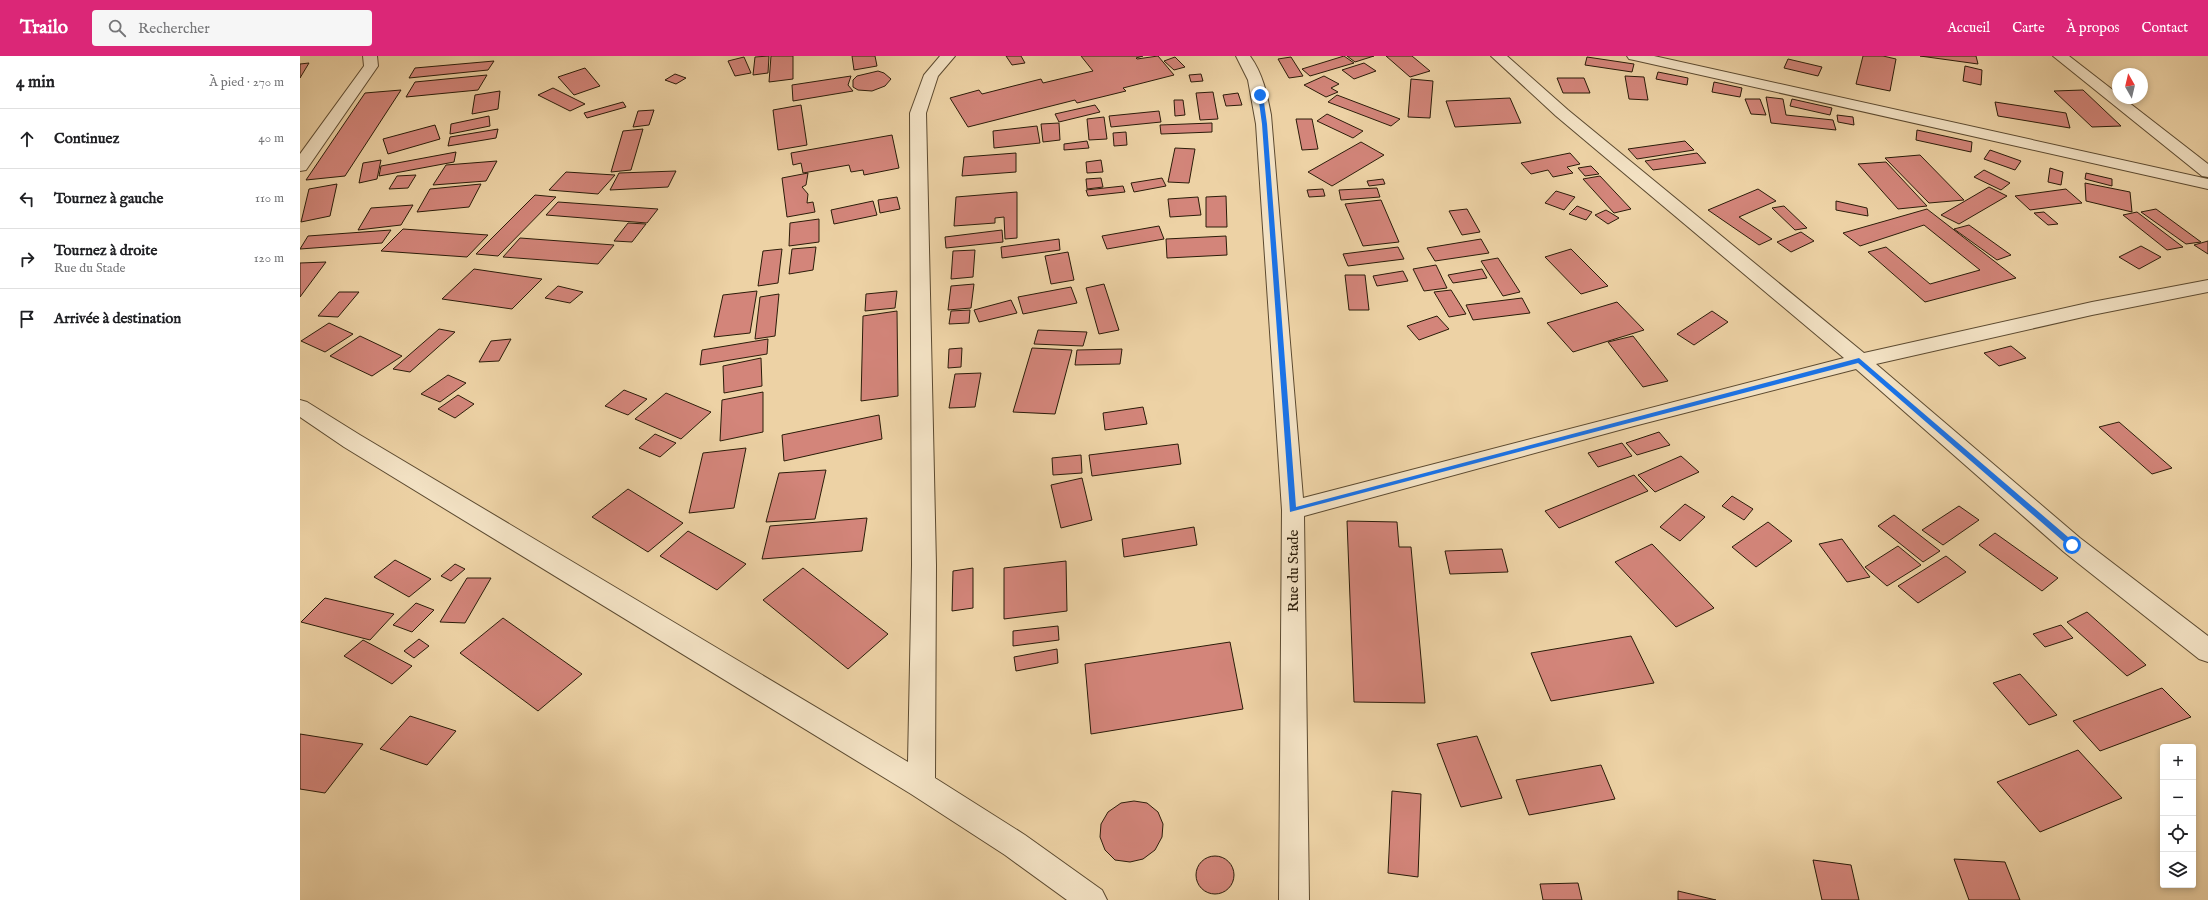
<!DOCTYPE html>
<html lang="fr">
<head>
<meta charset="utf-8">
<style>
	body { margin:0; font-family:"IM FELL English",serif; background:#f6f6f6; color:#202124 }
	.controls { position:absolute; right:12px; bottom:12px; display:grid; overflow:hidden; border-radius:4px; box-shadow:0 2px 6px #0003 }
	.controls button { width:36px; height:36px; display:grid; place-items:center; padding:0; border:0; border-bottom:1px solid #e0e0e0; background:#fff; color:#202124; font:20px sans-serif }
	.compass { position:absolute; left:1812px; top:12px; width:36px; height:36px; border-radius:50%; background:#fff; box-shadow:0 2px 6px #0003; rotate:352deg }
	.stop { position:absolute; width:12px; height:12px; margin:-9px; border:3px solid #1a73e8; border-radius:50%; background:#fff }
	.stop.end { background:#1a73e8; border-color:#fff; box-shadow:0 1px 4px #0008 }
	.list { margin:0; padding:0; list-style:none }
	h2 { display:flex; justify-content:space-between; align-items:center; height:52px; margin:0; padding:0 16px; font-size:17px }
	h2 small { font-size:13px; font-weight:400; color:#757577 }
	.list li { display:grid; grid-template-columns:26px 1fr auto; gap:12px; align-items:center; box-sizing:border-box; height:60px; padding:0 16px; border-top:1px solid #e0e0e0 }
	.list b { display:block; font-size:15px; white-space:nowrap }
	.list p { margin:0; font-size:13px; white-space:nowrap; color:#757577 }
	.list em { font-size:13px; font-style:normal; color:#757577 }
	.icon { flex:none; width:22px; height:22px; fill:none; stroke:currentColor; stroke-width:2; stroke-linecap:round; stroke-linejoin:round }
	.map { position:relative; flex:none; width:1908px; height:844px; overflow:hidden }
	header { display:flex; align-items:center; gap:24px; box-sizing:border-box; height:56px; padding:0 20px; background:#db2777; color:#fff }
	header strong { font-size:19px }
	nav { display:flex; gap:22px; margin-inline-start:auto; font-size:14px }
	.search { width:280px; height:36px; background:#f6f6f6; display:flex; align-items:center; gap:10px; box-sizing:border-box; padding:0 14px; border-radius:4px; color:#757577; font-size:15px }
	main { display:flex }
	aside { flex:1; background:#fff }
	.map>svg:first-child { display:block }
	.building { fill:#d3857a; stroke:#2b1c09 }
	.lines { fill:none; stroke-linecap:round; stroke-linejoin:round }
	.minor-casing { stroke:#5c4a30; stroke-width:2 }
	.minor { fill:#f3e2c4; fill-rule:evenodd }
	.route { fill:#1a73e8 }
	.labels { text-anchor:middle; stroke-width:3.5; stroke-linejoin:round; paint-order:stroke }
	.street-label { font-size:15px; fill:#2b1c09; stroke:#f3e2c4 }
</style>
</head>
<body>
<header>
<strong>Trailo</strong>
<div class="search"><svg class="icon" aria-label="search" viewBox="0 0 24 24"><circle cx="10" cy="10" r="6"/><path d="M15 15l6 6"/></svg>Rechercher</div>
<nav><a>Accueil</a><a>Carte</a><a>À propos</a><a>Contact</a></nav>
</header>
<main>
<aside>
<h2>4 min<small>À pied · 270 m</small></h2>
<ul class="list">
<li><svg class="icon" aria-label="ahead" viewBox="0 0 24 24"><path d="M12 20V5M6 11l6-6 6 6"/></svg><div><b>Continuez</b></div><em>40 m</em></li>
<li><svg class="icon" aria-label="left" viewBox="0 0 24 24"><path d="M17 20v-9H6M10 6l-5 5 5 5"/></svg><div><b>Tournez à gauche</b></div><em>110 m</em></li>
<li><svg class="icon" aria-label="right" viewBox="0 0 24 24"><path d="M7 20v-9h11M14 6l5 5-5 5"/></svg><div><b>Tournez à droite</b><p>Rue du Stade</p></div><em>120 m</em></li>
<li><svg class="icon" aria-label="arrive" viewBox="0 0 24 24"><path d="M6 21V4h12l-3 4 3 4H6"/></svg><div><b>Arrivée à destination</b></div></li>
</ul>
</aside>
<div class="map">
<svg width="1908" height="844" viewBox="0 0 1908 844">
	<rect width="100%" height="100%" fill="#edd2a5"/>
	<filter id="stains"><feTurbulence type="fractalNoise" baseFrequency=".005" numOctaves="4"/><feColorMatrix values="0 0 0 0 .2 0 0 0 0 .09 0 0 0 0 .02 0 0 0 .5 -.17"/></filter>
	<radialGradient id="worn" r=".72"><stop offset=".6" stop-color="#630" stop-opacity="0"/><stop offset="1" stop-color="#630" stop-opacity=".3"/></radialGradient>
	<path class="building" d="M469 0 468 17 453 19 455 1Z
		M471 0H493V23L469 26Z
		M552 0H575L577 10 554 14Z
		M706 0H721L725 7 712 9Z
		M781 0H843L836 2 837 3 858 0 874 19 823 32 826 35 777 47 775 44 668 71 650 42 679 34 682 38 741 23 743 27 793 15Z
		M1044 0 1054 7 1010 20 1002 13Z
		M1047 0H1074L1055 6Z
		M1086 0H1112L1130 15 1110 21Z
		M1563 0H1583L1596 3 1590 35 1556 28Z
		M1620 0H1676L1678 8Z
		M444 1 451 17 435 20 428 5Z
		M875 1 885 11 874 14 864 5Z
		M991 1 1003 20 989 22 978 3Z
		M1287 1 1334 8 1332 16 1285 9Z
		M1488 3 1522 11 1518 20 1484 12Z
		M194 5 188 14 109 22 115 12Z
		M9 7 0 22V8Z
		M1064 7 1076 15 1054 23 1042 14Z
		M1665 10 1682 14 1681 29 1663 25Z
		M285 12 300 30 274 39 258 21Z
		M578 15 584 17 591 23 585 30 572 35 558 34 553 31V24L557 20Z
		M1358 16 1388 22 1387 29 1356 23Z
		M375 18 386 22 376 28 365 24Z
		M901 18 903 25 891 26 889 19Z
		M187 19 178 34 106 41 115 26Z
		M551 20 548 29 553 35 493 45 492 29Z
		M1024 20 1039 28 1031 32 1038 36 1026 41 1004 29Z
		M1325 20 1344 21 1348 44 1329 43Z
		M1257 22H1284L1290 37H1263Z
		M1111 23 1133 25 1130 62 1108 61Z
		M1414 26 1442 32 1440 41 1412 36Z
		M253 32 285 48 270 55 238 39Z
		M101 34 45 120 6 124 65 37Z
		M1783 34 1821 70 1792 71 1754 35Z
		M200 35 198 53 172 58 175 39Z
		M913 36 918 63 900 64 896 37Z
		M938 37 942 49 926 50 923 39Z
		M1037 39 1100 63 1091 70 1028 46Z
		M1466 41 1483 43 1486 59 1533 64 1536 74 1471 67Z
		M1210 42 1221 67 1155 71 1146 45Z
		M1445 43H1460L1466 59 1451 58Z
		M1492 43 1532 52 1530 59 1490 50Z
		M874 44H883L885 59 875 60Z
		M323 46 326 51 287 62 284 57Z
		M1695 46 1766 57 1770 72 1698 60Z
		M501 49 507 89 478 94 473 54Z
		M795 49 800 56 759 66 755 58Z
		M354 54 349 69 333 71 338 55Z
		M859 55 861 66 811 71 809 60Z
		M1027 58 1063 75 1053 82 1017 65Z
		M1537 59 1553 61 1554 69 1538 66Z
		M189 60 190 70 150 78 151 68Z
		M804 61 807 83 789 84 787 63Z
		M996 63H1012L1018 93 1002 94Z
		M759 67 760 84 743 86 741 68Z
		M912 67V76L861 78 860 69Z
		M135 69 140 83 88 98 83 83Z
		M737 70 740 87 694 92 693 75Z
		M198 73 196 82 148 90 150 81Z
		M343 73 331 114 311 116 323 75Z
		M1617 74 1672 86 1671 96 1616 84Z
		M826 76 827 89 814 90 813 77Z
		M592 79 599 112 564 119 563 114 551 116 549 109 503 117 501 107 493 109 491 97Z
		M787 85 789 92 764 94V88Z
		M1385 85 1394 94 1337 103 1328 93Z
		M1061 86 1084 99 1032 130 1008 116Z
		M875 92 895 93 889 127 868 126Z
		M1690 94 1721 105 1715 114 1684 103Z
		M156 96 154 106 79 120 81 110Z
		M716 97V116L662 120 664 101Z
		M1270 97 1280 108 1267 111 1273 117 1253 121 1248 114 1231 118 1221 107Z
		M1397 97 1406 107 1353 114 1345 105Z
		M1620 99 1664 144 1629 147 1585 102Z
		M81 104 77 123 59 127 63 107Z
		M801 104 803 116 787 117 786 106Z
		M197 105 186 125 133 129 146 109Z
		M1586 106 1627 150 1598 153 1558 108Z
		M1291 110 1299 118 1285 120 1278 112Z
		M1750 112 1763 116 1761 129 1748 126Z
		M1684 114 1710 127 1701 134 1674 121Z
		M376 115 368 131 310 134 319 117Z
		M266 116 315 119 298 138 249 134Z
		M508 117 506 129 502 131 508 138 507 147 513 146 515 156 487 161 482 122Z
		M1786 117 1812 123V130L1785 123Z
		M116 119 108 132 89 133 97 120Z
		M1300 120 1331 153 1314 157 1283 123Z
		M801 122 803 131 787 133 786 123Z
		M862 122 866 130 834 136 831 127Z
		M1083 123 1085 128 1069 130 1067 125Z
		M1785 127 1830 136 1832 156 1786 145Z
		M37 128 30 160 1 166 9 133Z
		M181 128 169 151 117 156 130 133Z
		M823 130 825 136 788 140 786 134Z
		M1689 131 1707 140 1659 168 1641 159Z
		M1077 132 1080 141 1041 144 1039 134Z
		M1023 133 1025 140 1009 141 1007 134Z
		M1458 133 1476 145 1439 161 1472 183 1459 189 1408 154Z
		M1766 133 1782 147 1730 154 1715 140Z
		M1256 135 1275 141 1264 154 1245 147Z
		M717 136V182L705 183 704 161 695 162V167L654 170 656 141Z
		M235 139 256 141 198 200 176 198Z
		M926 140 927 171H906V141Z
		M597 141 600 153 580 157 578 144Z
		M898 141 901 159 870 161 868 143Z
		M1081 144 1099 186 1063 190 1045 148Z
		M573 145 577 159 534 168 531 154Z
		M1536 145 1567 152 1568 160 1536 154Z
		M258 146 358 153 347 167 246 159Z
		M113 149 101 169 58 174 71 152Z
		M1277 150 1292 156 1286 164 1269 158Z
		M1484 150 1507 172 1495 174 1472 152Z
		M1167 153 1180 176 1162 179 1149 155Z
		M1627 153 1716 222 1625 246 1568 196 1586 191 1630 228 1680 214 1624 169 1560 190 1543 177Z
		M1856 153 1901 186 1886 188 1841 156Z
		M1306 154 1319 162 1308 168 1295 159Z
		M1744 156 1758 168 1748 169 1734 157Z
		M1837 156 1883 191 1867 194 1823 159Z
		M519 163V186L489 190 490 167Z
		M328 167 346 168 332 186 314 185Z
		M1669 169 1711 199 1697 204 1654 173Z
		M859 170 864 183 807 193 802 180Z
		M103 173 188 179 167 201 81 195Z
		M91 174 82 187 0 193 8 180Z
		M702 174 703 186 646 192 645 181Z
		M1501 176 1514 185 1491 196 1477 186Z
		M926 180 927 199 867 202 866 183Z
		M220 182 314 189 298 208 203 201Z
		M759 183 760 194 702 202 701 191Z
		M1181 183 1189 197 1135 205 1127 192Z
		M1908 185V198L1894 189Z
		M1841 190 1861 201 1839 213 1819 201Z
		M516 191 513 214 489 218 492 193Z
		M1098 191 1104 203 1048 210 1043 198Z
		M482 193 478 227 458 230 463 195Z
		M1271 193 1308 230 1281 238 1245 201Z
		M675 194 673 221 651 223 653 195Z
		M768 196 774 224 751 228 745 200Z
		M1198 202 1220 236 1203 240 1181 205Z
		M26 206 0 241V207Z
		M1136 209 1147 232 1124 235 1113 213Z
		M174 213 242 223 212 253 142 243Z
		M1182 213 1187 222 1153 227 1148 219Z
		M1103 215 1108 225 1077 230 1073 220Z
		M1045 219H1065L1069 254H1049Z
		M674 228 671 252 648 254 651 230Z
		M804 228 819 274 799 278 786 232Z
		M258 230 283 236 270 247 245 242Z
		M771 231 777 247 723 258 718 241Z
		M1151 234 1166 258 1149 261 1134 236Z
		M457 235 450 277 414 281 423 239Z
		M597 235 595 252 565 255 566 238Z
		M39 236H59L38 261 18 260Z
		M479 238 475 280 455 283 460 241Z
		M1222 242 1230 257 1173 264 1166 249Z
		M711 244 717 257 679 266 674 254Z
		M1317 246 1344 274 1273 296 1247 267Z
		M670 254 669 267 649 268 651 255Z
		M597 255 598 340 561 345 563 260Z
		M1412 255 1428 266 1394 289 1377 278Z
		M1137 260 1149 273 1119 284 1107 270Z
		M29 267 53 278 25 296 1 285Z
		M139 273 155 276 110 316 93 313Z
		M738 274 787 276 783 290 734 288Z
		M60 280 102 300 72 320 30 300Z
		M1333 280 1368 325 1343 331 1308 286Z
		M211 283 199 305 179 306 191 285Z
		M468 283 467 298 400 309 402 294Z
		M1711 290 1726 302 1699 310 1684 297Z
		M662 292 661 311 648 312 649 293Z
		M732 292 772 294 755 358 713 356Z
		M822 293 820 308 775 309 777 294Z
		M461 302 462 330 424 337 423 310Z
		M681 317 675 351 649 352 655 318Z
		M148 319 166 327 140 346 121 338Z
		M324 334 347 343 328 359 305 350Z
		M463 336V376L420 385 422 344Z
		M366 337 411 356 381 383 335 363Z
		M158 339 174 348 155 362 138 353Z
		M843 351 847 368 805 374 803 357Z
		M579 359 582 383 484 405 482 379Z
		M1819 366 1872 412 1852 418 1799 371Z
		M1359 376 1370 389 1337 399 1326 387Z
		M355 378 376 387 360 401 339 392Z
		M1322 387 1332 400 1298 411 1288 397Z
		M878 388 881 408 792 420 789 399Z
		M446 392 434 452 389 457 403 397Z
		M781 399 782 417 753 419 752 402Z
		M1381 400 1399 416 1355 436 1338 419Z
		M526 414 515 463 466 466 479 417Z
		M1334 419 1348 435 1259 472 1245 455Z
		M782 422 792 464 761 472 751 429Z
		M328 433 383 467 348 496 292 461Z
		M1432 440 1453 453 1444 464 1422 450Z
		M1385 448 1405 461 1380 485 1360 471Z
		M1659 450 1679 464 1643 489 1622 474Z
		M1594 459 1640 495 1623 506 1578 470Z
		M567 462 562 495 462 503 470 470Z
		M1047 465 1097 466 1099 491H1111L1125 647 1054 646Z
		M1468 466 1492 485 1456 511 1432 491Z
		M894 471 897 489 824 501 822 483Z
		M388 475 446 508 417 534 360 500Z
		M1695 477 1758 522 1742 535 1679 489Z
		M1542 483 1570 521 1547 526 1519 488Z
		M1352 488 1414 552 1376 571 1315 506Z
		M1598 490 1621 509 1587 530 1565 511Z
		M1202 493 1208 516 1150 518 1145 495Z
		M1646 500 1666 516 1618 547 1598 530Z
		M95 504 131 523 109 541 74 521Z
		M766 505 767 555 704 563V512Z
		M155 508 165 513 151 525 141 520Z
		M503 512 588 578 548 613 463 544Z
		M673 512V552L652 555 653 515Z
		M167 522H191L165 567 140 566Z
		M25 542 94 558 70 584 1 566Z
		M116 547 134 554 112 576 93 569Z
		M1787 556 1846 609 1827 620 1767 566Z
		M203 562 282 618 238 655 160 597Z
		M1761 569 1773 582 1745 591 1733 578Z
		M758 570 759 584 713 590V575Z
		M1331 580 1354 627 1251 645 1231 597Z
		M119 583 129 590 114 602 104 595Z
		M63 584 112 610 92 628 44 600Z
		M930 586 943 653 791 678 785 608Z
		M757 593 758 607 716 615 714 601Z
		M1720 618 1757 659 1729 669 1693 627Z
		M1862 632 1891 661 1800 695 1773 665Z
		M110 660 156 675 127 709 80 693Z
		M0 678 63 688 25 737 0 733Z
		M1177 680 1202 742 1161 751 1137 688Z
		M1778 694 1822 742 1740 776 1697 726Z
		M1301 709 1315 743 1229 759 1216 724Z
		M1092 735 1121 738 1118 821 1088 817Z
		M834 745 847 747 858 756 863 768 862 781 855 794 843 803 830 806 815 804 805 794 800 781 801 768 808 756 821 747Z
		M896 819a19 19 0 1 1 38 0a19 19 0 1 1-38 0Z
		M1654 803 1705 806 1720 844H1669Z
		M1513 804 1551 809 1559 844H1522Z
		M1278 827 1282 844H1243L1240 828Z
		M1378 835 1416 844H1378Z"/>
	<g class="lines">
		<g class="minor-casing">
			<path id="minor" d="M63 0H77L78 10 6 114 0 115V98L64 10Z
				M640 0H655L638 20 626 57 636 509 635 722 725 779 802 834 807 844H767L705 799 611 738 44 391 0 361V344L7 346 60 379 608 706 612 509 610 57 624 19Z
				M936 0H950C963 18 967 38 971 59L1003 442 1544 302 1256 60 1191 0H1207L1268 54 1564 297 1792 246 1908 224V236L1792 259 1576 308 1780 482 1908 580V606L1899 603 1764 496 1556 313 1334 370 1004 460 1009 844H979L982 454 956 68 948 24Z
				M1327 0H1354L1908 123V133L1334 4 1329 3Z
				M1753 0H1769L1818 38V42H1823L1908 108V121L1902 120Z"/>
		</g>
		<use href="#minor" class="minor"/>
	</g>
	<path class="route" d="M960 38 963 39 967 68 996 451 1559 302 1775 487V491H1770L1558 307 990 456 962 68 958 39Z"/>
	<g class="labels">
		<g class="street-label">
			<text transform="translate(993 515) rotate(-90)" y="5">Rue du Stade</text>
		</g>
	</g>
	<rect width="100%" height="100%" filter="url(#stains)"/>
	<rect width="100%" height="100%" fill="url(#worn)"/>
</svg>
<div class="controls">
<button>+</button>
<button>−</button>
<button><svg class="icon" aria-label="locate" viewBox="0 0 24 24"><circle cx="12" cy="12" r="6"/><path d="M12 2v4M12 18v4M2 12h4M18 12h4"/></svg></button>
<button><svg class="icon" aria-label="layers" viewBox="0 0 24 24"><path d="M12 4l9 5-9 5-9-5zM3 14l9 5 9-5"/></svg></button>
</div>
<svg class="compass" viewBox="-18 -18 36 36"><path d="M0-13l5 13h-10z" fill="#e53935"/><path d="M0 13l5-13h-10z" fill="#757577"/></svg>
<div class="stop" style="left:1772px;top:489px"></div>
<div class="stop end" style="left:960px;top:39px"></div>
</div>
</main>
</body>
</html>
